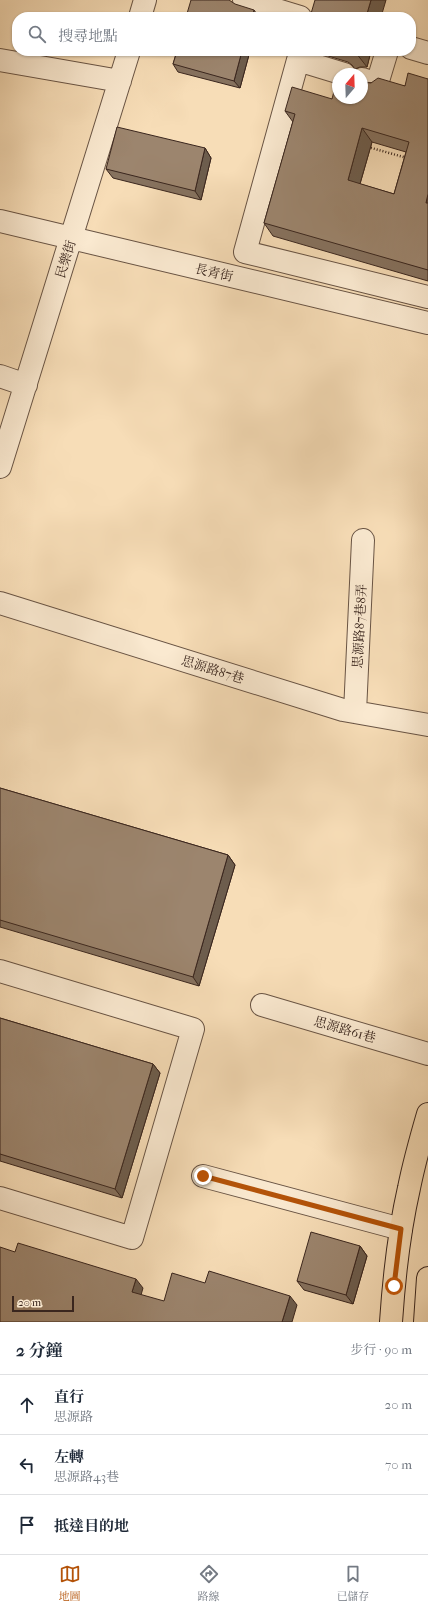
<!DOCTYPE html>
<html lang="zh-TW">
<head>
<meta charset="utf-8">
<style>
	body { margin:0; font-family:"IM FELL French Canon","Noto Serif TC",serif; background:#f6f6f7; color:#1f2937 }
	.compass { position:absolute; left:332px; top:68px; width:36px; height:36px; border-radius:50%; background:#fff; box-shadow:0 1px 3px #0004; rotate:19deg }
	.scale { position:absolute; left:12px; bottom:10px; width:62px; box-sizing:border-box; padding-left:4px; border:2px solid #3a261e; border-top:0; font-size:11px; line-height:14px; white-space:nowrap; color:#3a261e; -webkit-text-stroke:3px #fae9d0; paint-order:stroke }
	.stop { position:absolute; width:12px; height:12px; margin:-9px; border:3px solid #b45309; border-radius:50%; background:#fff }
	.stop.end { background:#b45309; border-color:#fff; box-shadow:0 1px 4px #0008 }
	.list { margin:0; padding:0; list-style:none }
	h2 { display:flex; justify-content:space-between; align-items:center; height:52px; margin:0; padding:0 16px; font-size:17px }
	h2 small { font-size:13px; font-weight:400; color:#747a83 }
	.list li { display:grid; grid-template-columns:26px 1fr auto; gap:12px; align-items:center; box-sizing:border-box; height:60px; padding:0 16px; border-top:1px solid #e0e1e3 }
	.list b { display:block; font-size:15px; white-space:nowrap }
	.list p { margin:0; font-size:13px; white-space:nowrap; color:#747a83 }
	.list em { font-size:13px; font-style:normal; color:#747a83 }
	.icon { flex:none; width:22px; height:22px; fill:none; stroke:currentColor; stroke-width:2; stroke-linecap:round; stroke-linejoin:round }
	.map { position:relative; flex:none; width:428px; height:1322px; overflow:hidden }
	.search { position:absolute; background:#fff; box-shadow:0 1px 3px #0004; left:12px; right:12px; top:12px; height:44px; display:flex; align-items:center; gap:10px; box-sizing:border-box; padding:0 14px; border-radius:16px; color:#747a83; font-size:15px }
	.sheet { height:232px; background:#fff }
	nav { display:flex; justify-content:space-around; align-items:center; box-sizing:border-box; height:56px; border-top:1px solid #e0e1e3; background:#fff; font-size:11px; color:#747a83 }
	nav a { display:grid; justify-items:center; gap:2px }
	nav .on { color:#b45309 }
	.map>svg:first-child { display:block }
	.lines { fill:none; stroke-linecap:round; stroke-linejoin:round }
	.minor-casing { stroke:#695444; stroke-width:24 }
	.major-casing { stroke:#3a261e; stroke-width:24 }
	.path { stroke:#3a261e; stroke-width:2.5; stroke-dasharray:1 2; stroke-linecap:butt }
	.minor { stroke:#fae9d0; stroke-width:22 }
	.major { stroke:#f7ddb7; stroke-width:22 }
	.wall { fill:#86725f; stroke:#3a261e; fill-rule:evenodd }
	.shaded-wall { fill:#6d5d4d; stroke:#3a261e }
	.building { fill:#9c856e; stroke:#3a261e; fill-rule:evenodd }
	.route { stroke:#b45309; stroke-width:5 }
	.labels { text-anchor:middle; stroke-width:4; stroke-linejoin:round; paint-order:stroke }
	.street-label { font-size:13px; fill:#3a261e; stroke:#fae9d0 }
</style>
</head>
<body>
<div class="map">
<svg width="428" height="1322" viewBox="0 0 428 1322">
	<rect width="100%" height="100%" fill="#f7ddb7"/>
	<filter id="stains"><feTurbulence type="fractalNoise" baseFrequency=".005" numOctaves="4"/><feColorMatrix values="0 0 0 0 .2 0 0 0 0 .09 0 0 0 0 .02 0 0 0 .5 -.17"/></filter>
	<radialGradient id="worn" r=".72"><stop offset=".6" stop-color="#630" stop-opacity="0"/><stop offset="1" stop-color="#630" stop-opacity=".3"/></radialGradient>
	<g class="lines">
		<g class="minor-casing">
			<path id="minor" d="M244 0 300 17
				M140 17 145 0
				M411 48 428 53
				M0 60 120 81
				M344 74 298 60 245 252 428 297
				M362 79 377 84 387 51
				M0 221 428 323
				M0 376 26 385
				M0 467 129 51
				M0 603 343 710 428 725
				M355 712 363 540
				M0 971 193 1029 132 1238 0 1198
				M262 1005 428 1054
				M203 1176 401 1229"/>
		</g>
		<g class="major-casing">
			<path id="major" d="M391 1322C394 1277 399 1232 409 1188 414 1163 421 1138 428 1114
				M425 1322 428 1278"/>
		</g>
		<path class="path" d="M368 147 407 158"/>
		<use href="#minor" class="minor"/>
		<use href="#major" class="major"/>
	</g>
	<path class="wall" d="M177 51H250L240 88 178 72 173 64Z
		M314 51H371L367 67H360L355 69 352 65 348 62 315 52Z
		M428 79V281L273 236 264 223 293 122 285 111 332 99 364 82 405 86ZM372 142 406 152 394 194 360 184Z
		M205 148 211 158 201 200 113 178 106 169Z
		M0 788 228 855 235 865 199 986 0 927Z
		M0 1018 153 1064 160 1073 122 1198 0 1161Z
		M360 1246 367 1256 353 1304 304 1290 297 1281Z"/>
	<path class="shaded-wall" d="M371 0H386L381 17H366Z
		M254 10 259 17H252Z
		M242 51H250L240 88 234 81Z
		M357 51H371L367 67 356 53Z
		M362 128 372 142 357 194 348 180Z
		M205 148 211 158 201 200 195 191Z
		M428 194V206L426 203Z
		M228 855 235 865 199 986 193 977Z
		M153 1064 160 1073 122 1198 115 1189Z
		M360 1246 367 1256 353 1304 346 1295Z
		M136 1279 143 1288 139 1302 132 1292Z
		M290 1296 297 1305 292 1322H282Z"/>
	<path class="building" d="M191 0H229L235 4 254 10 252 17H186Z
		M315 0H371L366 17H310Z
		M177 51H242L234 81 173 64Z
		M343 51H357L356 53 349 52 345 54Z
		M342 71 345 74H339V72Z
		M408 73 428 79V194L426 203H428V270L264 223 295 114 285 111 292 87 332 99 338 76V98H362V82L371 83 378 78 405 86ZM362 128 409 142 394 194 348 180Z
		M117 127 205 148 195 191 106 169Z
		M0 788 228 855 193 977 0 920Z
		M0 1018 153 1064 115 1189 0 1154Z
		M311 1232 360 1246 346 1295 297 1281Z
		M18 1243 136 1279 132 1292 164 1301 172 1273 205 1283 209 1271 290 1296 282 1322H0V1247L15 1252Z"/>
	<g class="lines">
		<path class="route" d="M203 1176 401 1229 394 1286"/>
	</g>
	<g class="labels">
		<g class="street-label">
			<text transform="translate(65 259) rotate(-73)" y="5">民樂街</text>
			<text transform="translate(214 272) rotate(13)" y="5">長青街</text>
			<text transform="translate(359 626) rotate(-87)" y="5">思源路87巷8弄</text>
			<text transform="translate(213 669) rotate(17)" y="5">思源路87巷</text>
			<text transform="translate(345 1029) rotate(16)" y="5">思源路61巷</text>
		</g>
	</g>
	<rect width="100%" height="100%" filter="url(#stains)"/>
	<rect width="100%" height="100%" fill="url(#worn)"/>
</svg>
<svg class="compass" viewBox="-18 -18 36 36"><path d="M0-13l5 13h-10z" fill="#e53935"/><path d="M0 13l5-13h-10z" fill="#747a83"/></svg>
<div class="scale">20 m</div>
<div class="stop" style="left:394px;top:1286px"></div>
<div class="stop end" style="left:203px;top:1176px"></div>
<div class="search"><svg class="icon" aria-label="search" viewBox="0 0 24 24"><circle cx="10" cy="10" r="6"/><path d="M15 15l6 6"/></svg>搜尋地點</div>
</div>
<section class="sheet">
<h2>2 分鐘<small>步行 · 90 m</small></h2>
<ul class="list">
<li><svg class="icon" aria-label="ahead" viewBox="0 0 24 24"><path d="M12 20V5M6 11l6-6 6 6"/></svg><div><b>直行</b><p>思源路</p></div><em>20 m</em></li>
<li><svg class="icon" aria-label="left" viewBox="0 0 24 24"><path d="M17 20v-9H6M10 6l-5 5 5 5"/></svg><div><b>左轉</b><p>思源路43巷</p></div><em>70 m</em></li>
<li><svg class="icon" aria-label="arrive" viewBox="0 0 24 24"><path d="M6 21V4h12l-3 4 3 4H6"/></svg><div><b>抵達目的地</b></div></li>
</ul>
</section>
<nav>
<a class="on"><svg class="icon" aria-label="map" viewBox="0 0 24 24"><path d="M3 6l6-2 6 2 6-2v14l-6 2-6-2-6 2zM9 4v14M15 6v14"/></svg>地圖</a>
<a><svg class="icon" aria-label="directions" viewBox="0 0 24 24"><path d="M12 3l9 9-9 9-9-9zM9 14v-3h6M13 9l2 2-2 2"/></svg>路線</a>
<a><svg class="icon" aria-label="saved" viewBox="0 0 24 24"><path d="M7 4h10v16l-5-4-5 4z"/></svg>已儲存</a>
</nav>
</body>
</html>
